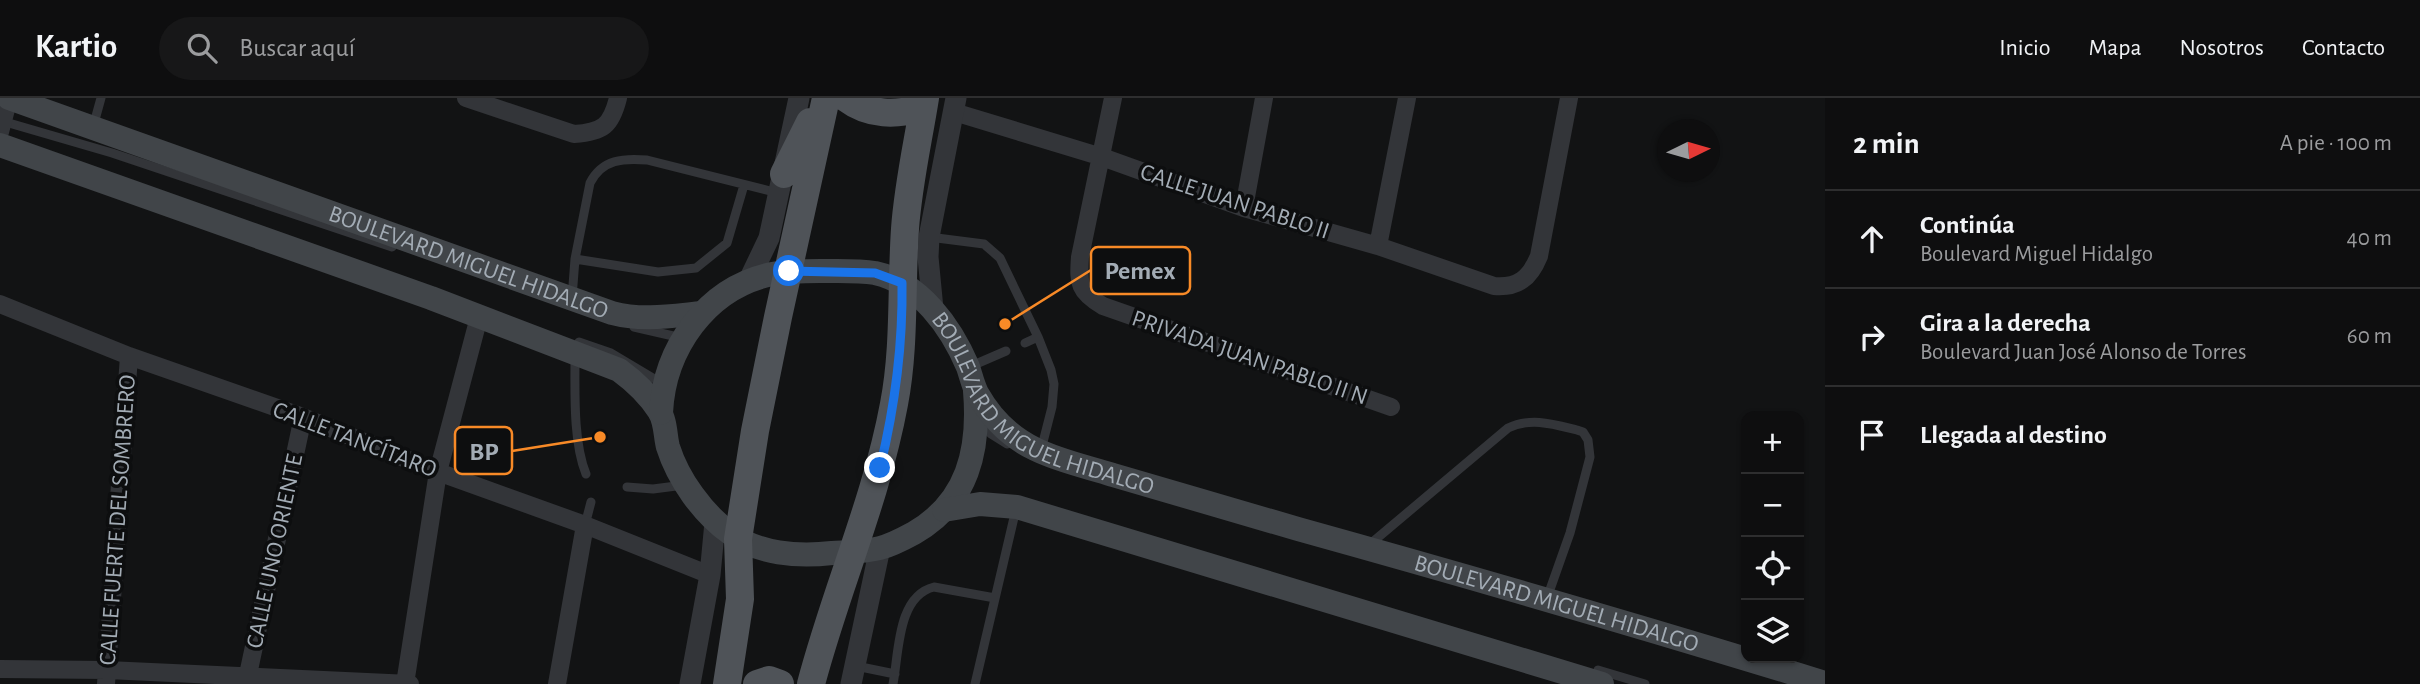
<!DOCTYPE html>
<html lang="es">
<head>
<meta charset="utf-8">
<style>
	body { margin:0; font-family:"Alegreya Sans",sans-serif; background:#171718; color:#f1f3f6 }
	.controls { position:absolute; right:21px; bottom:21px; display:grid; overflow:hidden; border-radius:14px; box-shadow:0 2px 5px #0004 }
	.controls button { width:63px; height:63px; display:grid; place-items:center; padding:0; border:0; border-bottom:2px solid #2e2e2f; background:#0e0e0f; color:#f1f3f6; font:35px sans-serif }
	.compass { position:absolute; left:1657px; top:21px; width:63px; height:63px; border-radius:50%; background:#0e0e0f; box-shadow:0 2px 5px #0004; rotate:85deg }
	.stop { position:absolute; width:21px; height:21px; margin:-16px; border:5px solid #1a73e8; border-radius:50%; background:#fff }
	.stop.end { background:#1a73e8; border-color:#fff; box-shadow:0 2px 7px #0008 }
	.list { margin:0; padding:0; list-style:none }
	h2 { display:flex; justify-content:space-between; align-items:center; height:91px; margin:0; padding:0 28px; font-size:30px }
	h2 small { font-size:23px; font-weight:400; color:#9b9c9e }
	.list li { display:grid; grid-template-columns:46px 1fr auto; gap:21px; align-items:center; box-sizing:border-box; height:98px; padding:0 28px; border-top:2px solid #2e2e2f }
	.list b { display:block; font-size:26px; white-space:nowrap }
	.list p { margin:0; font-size:23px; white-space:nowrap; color:#9b9c9e }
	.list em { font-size:23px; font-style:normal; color:#9b9c9e }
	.icon { flex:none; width:38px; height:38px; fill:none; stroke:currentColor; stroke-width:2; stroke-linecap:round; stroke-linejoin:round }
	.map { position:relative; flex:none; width:1825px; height:586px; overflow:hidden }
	header { display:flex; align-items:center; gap:42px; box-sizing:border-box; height:98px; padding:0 35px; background:#0e0e0f; border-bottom:2px solid #2e2e2f }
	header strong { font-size:33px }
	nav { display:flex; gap:38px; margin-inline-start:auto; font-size:24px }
	.search { width:490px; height:63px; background:#171718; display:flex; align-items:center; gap:18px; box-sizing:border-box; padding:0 24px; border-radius:38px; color:#9b9c9e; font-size:26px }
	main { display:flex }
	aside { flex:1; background:#0e0e0f }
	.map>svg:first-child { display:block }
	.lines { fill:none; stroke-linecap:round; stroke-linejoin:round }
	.service { stroke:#333539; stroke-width:9 }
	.minor { stroke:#333539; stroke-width:18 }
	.tertiary { stroke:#333539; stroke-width:21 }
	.secondary { stroke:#414549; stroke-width:24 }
	.primary { stroke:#4f5358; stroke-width:28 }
	.route { stroke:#1a73e8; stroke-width:9 }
	.labels { text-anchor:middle; stroke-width:7; stroke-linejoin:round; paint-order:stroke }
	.street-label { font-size:24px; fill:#a3acb5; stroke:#0d0e0f }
	.leader { fill:none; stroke:#f88a27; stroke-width:2.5 }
	.callout-dot { fill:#f88a27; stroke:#0d0e0f; stroke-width:2.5 }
	.callout { fill:#0d0e0f; stroke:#f88a27; stroke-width:2.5 }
	.callout-label { font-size:26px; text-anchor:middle; font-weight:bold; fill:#a3acb5 }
</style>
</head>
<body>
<header>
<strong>Kartio</strong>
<div class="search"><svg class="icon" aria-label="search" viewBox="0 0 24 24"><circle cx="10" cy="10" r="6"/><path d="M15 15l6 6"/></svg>Buscar aquí</div>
<nav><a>Inicio</a><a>Mapa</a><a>Nosotros</a><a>Contacto</a></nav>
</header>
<main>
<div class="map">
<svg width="1825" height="586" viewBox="0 0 1825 586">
	<rect width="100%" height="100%" fill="#121314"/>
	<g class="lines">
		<path class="service" d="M2 23 112 55 392 149
			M93 29 101 0
			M929 139 984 146 1000 160 1038 239 1051 272 1054 286 1052 309 1041 352
			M575 161 658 174 696 170 727 145 744 87
			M572 200 575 161 590 85C602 61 624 60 647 62L778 95
			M634 229 682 240
			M579 244 611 255 663 286
			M1025 245 1038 239
			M575 259C575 294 573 344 586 376
			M969 269 1006 253
			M980 324 991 336 1007 346
			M627 389 653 391 684 387
			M585 427 591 404
			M1369 447 1508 330C1531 319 1553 326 1577 332L1583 334 1588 342 1590 359 1570 435 1547 500
			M856 568 895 576
			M1598 572 1645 586
			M893 586C899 555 897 498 934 489L995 500
			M975 586 1016 411"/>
		<path class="minor" d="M466 0 574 36C603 34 611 28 618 0
			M1113 0 1080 159C1078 186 1079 194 1103 208L1391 309
			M954 14 1102 59 1244 110 1378 148 1494 188C1518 190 1530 180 1539 158L1569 0
			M0 34 9 0
			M1244 110 1264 0
			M1378 148 1407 0
			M0 206 129 258 303 319 438 374 585 427 710 477
			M0 571 107 572 410 586
			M106 586 129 258
			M246 586 303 319
			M405 586 438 374 479 219
			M557 586 585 427"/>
		<path class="tertiary" d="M748 184 769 140 799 0
			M933 211 928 159 929 139 956 0
			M690 586 710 477 715 424
			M851 586 880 450"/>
		<g class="secondary">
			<path id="s1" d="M9 0 612 215C642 223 671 218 702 215"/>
			<path d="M0 47 431 200 619 272C634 283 649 297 659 313 666 323 665 338 668 349 678 381 703 416 730 435 758 456 798 459 832 455 848 454 865 454 880 450 892 447 903 441 914 435 968 404 980 352 975 293"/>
			<path id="s2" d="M661 315C664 251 706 190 772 176 788 173 804 173 820 173 838 173 857 172 875 175 920 185 951 229 968 269 971 278 973 287 977 295 991 320 1010 339 1035 351 1059 363 1088 369 1113 377 1175 395 1236 413 1298 431 1474 480 1650 531 1825 585"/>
			<path d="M944 412 980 406 1017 409 1602 586"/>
		</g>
		<path class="primary" d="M846 0C870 18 896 17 923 10
			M784 76 810 24
			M727 586 740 501 738 441 755 333 778 219 826 0
			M757 586 769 582 780 586
			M811 586C836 491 876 403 894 306 905 249 901 190 905 131 908 87 918 44 925 0"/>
	</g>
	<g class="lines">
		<path class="route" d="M789 173 875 175 902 185C903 248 895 308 880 370"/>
	</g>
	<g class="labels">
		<g class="street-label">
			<text transform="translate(1235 103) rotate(18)" y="8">CALLE JUAN PABLO II</text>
			<text dy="8" stroke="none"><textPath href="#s1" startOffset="488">BOULEVARD MIGUEL HIDALGO</textPath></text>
			<text transform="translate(1250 259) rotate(19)" y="8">PRIVADA JUAN PABLO II N</text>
			<text dy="8" stroke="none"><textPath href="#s2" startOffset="518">BOULEVARD MIGUEL HIDALGO</textPath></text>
			<text transform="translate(355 341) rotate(21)" y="8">CALLE TANCÍTARO</text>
			<text transform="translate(117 422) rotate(-86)" y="8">CALLE FUERTE DEL SOMBRERO</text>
			<text transform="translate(274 453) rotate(-78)" y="8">CALLE UNO ORIENTE</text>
			<text dy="8" stroke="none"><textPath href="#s2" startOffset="1085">BOULEVARD MIGUEL HIDALGO</textPath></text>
		</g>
	</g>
	<path class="leader" d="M1005 226L1091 172M600 339L512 353"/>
	<g class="callout-dot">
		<circle cx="1005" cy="226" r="7"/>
		<circle cx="600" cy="339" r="7"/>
	</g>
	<g class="callout">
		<rect x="1091" y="149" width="99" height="47" rx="7"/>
		<rect x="455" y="329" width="57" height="47" rx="7"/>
	</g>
	<g class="callout-label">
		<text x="1140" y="181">Pemex</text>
		<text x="484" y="362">BP</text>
	</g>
</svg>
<div class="controls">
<button>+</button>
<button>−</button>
<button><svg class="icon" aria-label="locate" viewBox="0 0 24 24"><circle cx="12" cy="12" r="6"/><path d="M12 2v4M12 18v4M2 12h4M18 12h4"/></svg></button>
<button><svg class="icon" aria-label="layers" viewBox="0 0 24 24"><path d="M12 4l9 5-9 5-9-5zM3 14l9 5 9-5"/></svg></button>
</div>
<svg class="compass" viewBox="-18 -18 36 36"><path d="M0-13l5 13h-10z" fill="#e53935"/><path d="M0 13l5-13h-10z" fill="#9b9c9e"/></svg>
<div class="stop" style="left:789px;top:173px"></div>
<div class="stop end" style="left:880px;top:370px"></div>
</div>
<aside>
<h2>2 min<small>A pie · 100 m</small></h2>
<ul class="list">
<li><svg class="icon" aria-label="ahead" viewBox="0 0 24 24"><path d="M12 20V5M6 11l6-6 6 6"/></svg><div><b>Continúa</b><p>Boulevard Miguel Hidalgo</p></div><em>40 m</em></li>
<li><svg class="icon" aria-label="right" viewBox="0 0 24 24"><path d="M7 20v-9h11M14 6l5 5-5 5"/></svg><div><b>Gira a la derecha</b><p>Boulevard Juan José Alonso de Torres</p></div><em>60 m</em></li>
<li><svg class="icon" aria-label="arrive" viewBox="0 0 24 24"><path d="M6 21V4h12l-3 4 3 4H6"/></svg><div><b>Llegada al destino</b></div></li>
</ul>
</aside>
</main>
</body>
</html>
